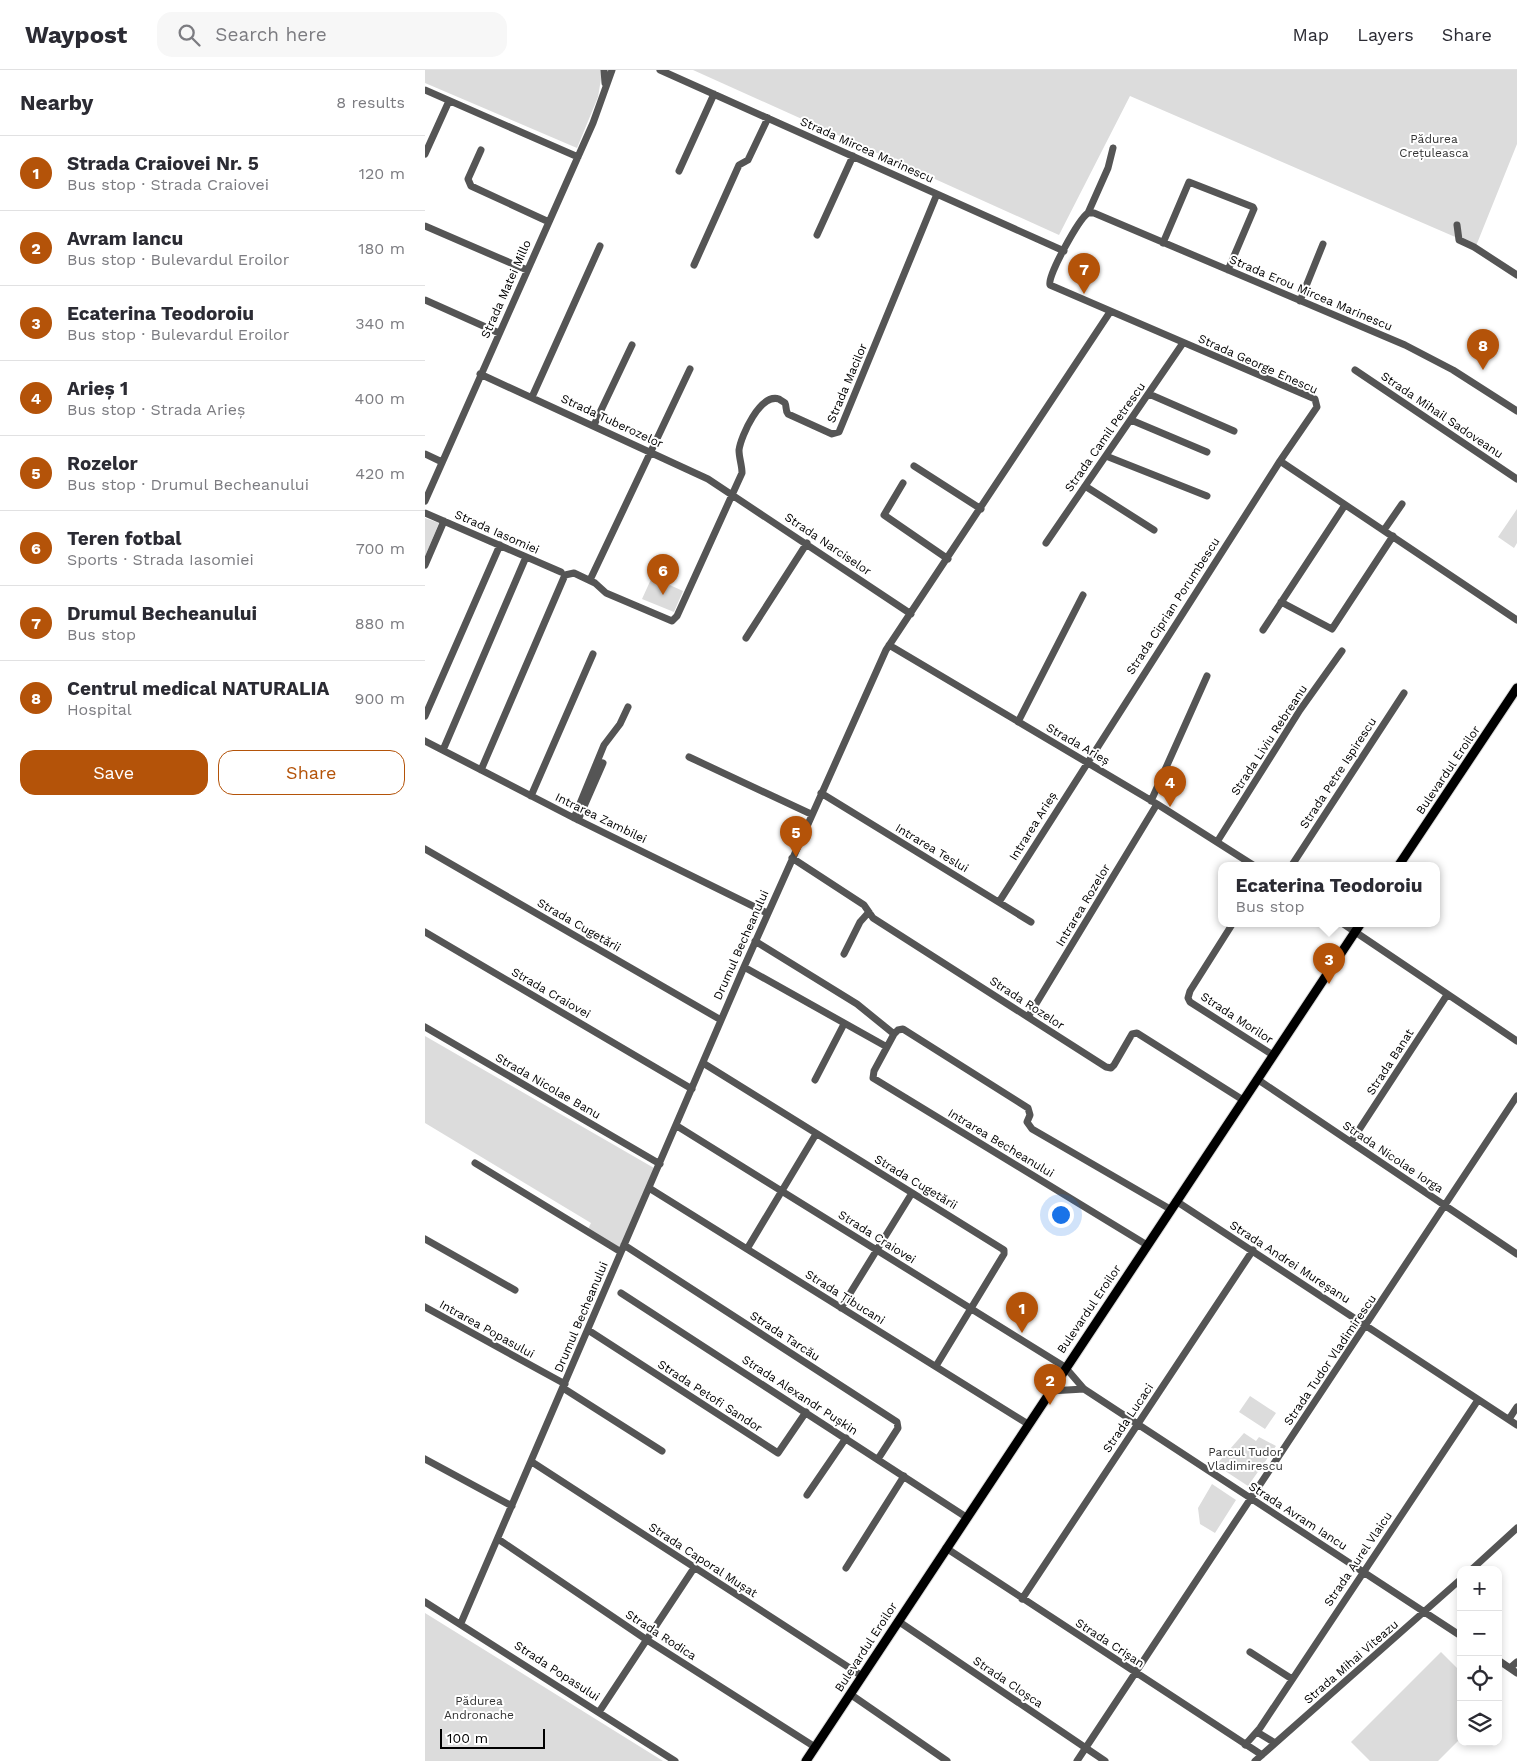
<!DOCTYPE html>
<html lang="en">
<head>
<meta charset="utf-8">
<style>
	body { margin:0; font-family:"Work Sans",sans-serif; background:#f7f7f7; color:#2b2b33 }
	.controls { position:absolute; right:15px; bottom:15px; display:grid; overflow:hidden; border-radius:10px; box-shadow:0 2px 8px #0003 }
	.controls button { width:45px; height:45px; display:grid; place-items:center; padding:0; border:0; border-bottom:1px solid #e1e1e2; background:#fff; color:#2b2b33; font:25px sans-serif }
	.scale { position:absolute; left:15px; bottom:12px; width:105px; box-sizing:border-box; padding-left:5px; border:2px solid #000; border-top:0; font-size:14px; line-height:18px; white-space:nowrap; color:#000; -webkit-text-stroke:4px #fff; paint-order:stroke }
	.you { position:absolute; left:635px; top:1144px; width:18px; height:18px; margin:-12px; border:4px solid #fff; border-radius:50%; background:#1a73e8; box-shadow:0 0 0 8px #1a73e833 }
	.badge { display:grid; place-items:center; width:32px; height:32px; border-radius:50%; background:#b45309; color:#fff; font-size:16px; font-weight:700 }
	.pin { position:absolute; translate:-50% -41px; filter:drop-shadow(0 1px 2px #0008) }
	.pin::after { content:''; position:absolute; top:26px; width:18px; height:15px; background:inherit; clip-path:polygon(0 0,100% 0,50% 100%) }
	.popup { position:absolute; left:793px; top:792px; width:222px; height:65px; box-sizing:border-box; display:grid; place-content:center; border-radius:10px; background:#fff; filter:drop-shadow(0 1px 4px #0005); font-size:16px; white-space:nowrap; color:#7c7c81 }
	.popup b { font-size:19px; color:#2b2b33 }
	.popup::after { content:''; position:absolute; left:50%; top:100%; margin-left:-10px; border:10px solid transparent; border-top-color:#fff }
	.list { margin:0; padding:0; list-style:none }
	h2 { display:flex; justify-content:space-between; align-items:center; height:65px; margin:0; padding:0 20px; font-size:21px }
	h2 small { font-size:16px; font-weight:400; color:#7c7c81 }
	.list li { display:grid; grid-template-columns:32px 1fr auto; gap:15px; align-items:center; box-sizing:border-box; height:75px; padding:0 20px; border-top:1px solid #e1e1e2 }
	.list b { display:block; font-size:19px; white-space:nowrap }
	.list p { margin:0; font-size:16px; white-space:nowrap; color:#7c7c81 }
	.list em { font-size:16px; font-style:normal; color:#7c7c81 }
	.actions { display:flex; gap:10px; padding:15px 20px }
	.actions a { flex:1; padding:11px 0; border:1px solid #b45309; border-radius:15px; text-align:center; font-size:18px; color:#b45309 }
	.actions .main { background:#b45309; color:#fff }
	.icon { flex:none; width:28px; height:28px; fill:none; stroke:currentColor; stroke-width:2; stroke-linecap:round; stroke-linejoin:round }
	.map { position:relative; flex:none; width:1092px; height:1691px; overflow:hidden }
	header { display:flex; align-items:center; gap:30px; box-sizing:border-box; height:70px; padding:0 25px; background:#fff; border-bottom:1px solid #e1e1e2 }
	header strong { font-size:24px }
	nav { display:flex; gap:28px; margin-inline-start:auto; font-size:18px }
	.search { width:350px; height:45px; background:#f7f7f7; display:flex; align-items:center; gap:12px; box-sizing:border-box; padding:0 18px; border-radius:15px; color:#7c7c81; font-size:19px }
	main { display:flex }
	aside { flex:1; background:#fff }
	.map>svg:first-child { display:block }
	.green { fill:#dcdcdc }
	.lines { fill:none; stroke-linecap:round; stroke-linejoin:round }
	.major-casing { stroke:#dbdbdb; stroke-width:11 }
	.minor { stroke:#555; stroke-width:7 }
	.major { stroke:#000; stroke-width:9 }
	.labels { text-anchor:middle; stroke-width:4; stroke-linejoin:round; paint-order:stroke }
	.park-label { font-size:12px; fill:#333; stroke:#fff }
	.street-label { font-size:12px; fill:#000; stroke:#fff }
</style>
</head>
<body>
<header>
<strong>Waypost</strong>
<div class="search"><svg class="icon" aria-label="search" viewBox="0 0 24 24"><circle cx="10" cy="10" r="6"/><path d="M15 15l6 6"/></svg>Search here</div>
<nav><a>Map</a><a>Layers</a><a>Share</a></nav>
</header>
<main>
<aside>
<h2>Nearby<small>8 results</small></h2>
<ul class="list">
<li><span class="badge">1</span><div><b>Strada Craiovei Nr. 5</b><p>Bus stop · Strada Craiovei</p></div><em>120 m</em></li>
<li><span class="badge">2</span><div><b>Avram Iancu</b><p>Bus stop · Bulevardul Eroilor</p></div><em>180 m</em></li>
<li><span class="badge">3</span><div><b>Ecaterina Teodoroiu</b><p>Bus stop · Bulevardul Eroilor</p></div><em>340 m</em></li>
<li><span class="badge">4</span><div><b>Arieș 1</b><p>Bus stop · Strada Arieș</p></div><em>400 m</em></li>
<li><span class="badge">5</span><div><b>Rozelor</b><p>Bus stop · Drumul Becheanului</p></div><em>420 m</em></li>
<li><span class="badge">6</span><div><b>Teren fotbal</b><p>Sports · Strada Iasomiei</p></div><em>700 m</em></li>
<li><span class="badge">7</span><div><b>Drumul Becheanului</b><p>Bus stop</p></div><em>880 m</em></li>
<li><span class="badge">8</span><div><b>Centrul medical NATURALIA</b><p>Hospital</p></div><em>900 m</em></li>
</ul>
<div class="actions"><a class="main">Save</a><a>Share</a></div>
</aside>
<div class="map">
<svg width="1092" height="1691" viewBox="0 0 1092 1691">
	<rect width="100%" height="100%" fill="#fff"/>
	<path class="green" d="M0 0H177V3L173 27 152 78 0 13Z
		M268 0H1092V74L1051 176 705 26 634 165Z
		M1092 439V473L1089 478 1073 467Z
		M0 448 14 453 0 486Z
		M227 507 258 521 249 542 217 529Z
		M0 966 229 1098 195 1182 162 1161 166 1153 0 1053Z
		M825 1326 851 1343 840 1359 814 1342Z
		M819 1363 831 1371 834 1367 851 1376 823 1416 791 1395Z
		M787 1414 811 1430 790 1463 775 1454 773 1438Z
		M0 1543 238 1691H0Z
		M1016 1582 1036 1602V1668L1013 1691H945L926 1672Z"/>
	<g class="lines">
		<g class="major-casing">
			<path id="major" d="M974 795 1092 618
				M381 1691 936 853"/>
		</g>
		<path class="minor" d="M179 0 180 13
			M235 0 639 181
			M0 20 153 87
			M688 78 683 98 663 143C654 149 622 206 625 215L890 329 892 337 855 391 1092 550
			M56 80 43 109 46 116 124 152
			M0 84 24 31
			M254 101 289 24
			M663 143H669L980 275 1028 300 1092 341
			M1032 155 1034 170 1049 177 1092 205
			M0 156 102 200
			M392 165 428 86
			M738 173 764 112 828 137 829 139 803 200
			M269 195 314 95 323 90 343 48
			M0 230 74 263
			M875 231 898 174
			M930 300 1092 409
			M55 304 283 409 486 544
			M724 324 809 361
			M107 327 175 176
			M706 350 782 382
			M169 355 207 275
			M0 384 17 392
			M681 386 782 426
			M489 396 556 439
			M478 413 459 445 523 489
			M660 416 729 460
			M0 431 168 53 187 0
			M0 443 136 502
			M959 460 977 434
			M621 473 758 273
			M0 495 19 451
			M165 510 265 299
			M856 532 907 559 968 466
			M838 560 920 435
			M321 568 382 473
			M464 575 732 734 828 795
			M0 646 75 475
			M593 652 658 525
			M0 671 149 748 342 843
			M18 680 101 487
			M264 687 386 744
			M56 700 140 505 149 503 170 513 181 523 247 551 252 546 317 403C317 395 314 388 314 380 316 366 335 323 354 329 355 330 359 332 360 333 362 337 360 340 363 344L407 364 414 362 512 124
			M396 723 606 852
			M106 726 168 584
			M726 731 782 606
			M149 748 179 675 195 654 203 637
			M153 750 178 693
			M792 772 875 640 917 581
			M0 779 296 950
			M367 788 439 835 448 848 681 997 686 998 689 995 707 964 712 963 818 1030
			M867 795 979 623
			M574 832 855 391
			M808 853 765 921 763 928 765 932 848 985
			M917 853 1092 971
			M0 862 267 1019
			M330 871 432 934 469 964
			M419 884 435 852 444 842
			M319 897 462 977
			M603 947 732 734
			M0 957 235 1094
			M278 993 579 1180V1184L511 1296
			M832 1009 1092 1184
			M390 1010 419 954
			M252 1056 640 1297 659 1319 1036 1566
			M926 1072 1022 925
			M50 1093 196 1182
			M224 1118 603 1354
			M751 1131 1092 1355
			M0 1169 90 1220
			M199 1175 472 1352 473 1358 453 1389
			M722 1175 448 1008 449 1001 469 964 473 960 478 959 603 1038 605 1045 602 1052 607 1059 745 1139
			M322 1179 391 1064
			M196 1223 541 1447
			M0 1237 140 1314
			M416 1238 487 1123
			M163 1260 353 1383 381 1342
			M138 1318 237 1381
			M625 1321 659 1319
			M1084 1349 1092 1337
			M0 1389 87 1436
			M107 1392 437 1606
			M382 1425 421 1368
			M73 1469 222 1570 390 1677
			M521 1478 837 1685
			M421 1498 479 1406
			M1046 1500 1092 1458
			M597 1529 828 1180
			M0 1532 250 1691
			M473 1551 680 1691
			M36 1553 319 897 461 580 685 242
			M825 1582 867 1609
			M1073 1590 1092 1603
			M1085 1598 1092 1592
			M425 1624 522 1691
			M174 1642 269 1498
			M832 1662 850 1673
			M820 1675 835 1658 1053 1330
			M652 1691 1092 1026
			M830 1691 1036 1509"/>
		<use href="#major" class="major"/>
	</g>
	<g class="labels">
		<g class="park-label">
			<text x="1009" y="73">Pădurea<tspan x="1009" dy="14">Crețuleasca</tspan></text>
			<text x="820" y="1386">Parcul Tudor<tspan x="820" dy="14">Vladimirescu</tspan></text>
			<text x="54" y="1635">Pădurea<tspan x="54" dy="14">Andronache</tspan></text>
		</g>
		<g class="street-label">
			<text transform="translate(442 80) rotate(24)" y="4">Strada Mircea Marinescu</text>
			<text transform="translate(81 219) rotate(-66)" y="4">Strada Matei Millo</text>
			<text transform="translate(886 223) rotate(23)" y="4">Strada Erou Mircea Marinescu</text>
			<text transform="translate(833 294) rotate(24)" y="4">Strada George Enescu</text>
			<text transform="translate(422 313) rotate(-67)" y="4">Strada Macilor</text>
			<text transform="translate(1017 345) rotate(34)" y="4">Strada Mihail Sadoveanu</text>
			<text transform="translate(187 351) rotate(25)" y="4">Strada Tuberozelor</text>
			<text transform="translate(680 367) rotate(-55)" y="4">Strada Camil Petrescu</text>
			<text transform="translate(72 462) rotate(24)" y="4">Strada Iasomiei</text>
			<text transform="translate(403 474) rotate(34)" y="4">Strada Narciselor</text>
			<text transform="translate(748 536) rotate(-57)" y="4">Strada Ciprian Porumbescu</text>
			<text transform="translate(844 670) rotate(-57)" y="4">Strada Liviu Rebreanu</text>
			<text transform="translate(653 674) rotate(30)" y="4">Strada Arieș</text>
			<text transform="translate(1023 700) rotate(-56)" y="4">Bulevardul Eroilor</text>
			<text transform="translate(913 703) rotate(-57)" y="4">Strada Petre Ispirescu</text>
			<text transform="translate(176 748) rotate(26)" y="4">Intrarea Zambilei</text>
			<text transform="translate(608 756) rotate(-58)" y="4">Intrarea Arieș</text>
			<text transform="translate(507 778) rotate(31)" y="4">Intrarea Teslui</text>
			<text transform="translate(658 835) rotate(-59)" y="4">Intrarea Rozelor</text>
			<text transform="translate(154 855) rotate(30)" y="4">Strada Cugetării</text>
			<text transform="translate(316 875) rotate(-66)" y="4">Drumul Becheanului</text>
			<text transform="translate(126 923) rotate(30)" y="4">Strada Craiovei</text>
			<text transform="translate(602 933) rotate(33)" y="4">Strada Rozelor</text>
			<text transform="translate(812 948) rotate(33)" y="4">Strada Morilor</text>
			<text transform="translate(965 992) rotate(-57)" y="4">Strada Banat</text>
			<text transform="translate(123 1016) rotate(30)" y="4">Strada Nicolae Banu</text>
			<text transform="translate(576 1073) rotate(31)" y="4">Intrarea Becheanului</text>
			<text transform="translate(968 1087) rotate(34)" y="4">Strada Nicolae Iorga</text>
			<text transform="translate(491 1112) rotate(31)" y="4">Strada Cugetării</text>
			<text transform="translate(452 1167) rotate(32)" y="4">Strada Craiovei</text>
			<text transform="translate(865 1192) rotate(33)" y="4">Strada Andrei Mureșanu</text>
			<text transform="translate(420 1227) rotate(32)" y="4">Strada Țibucani</text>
			<text transform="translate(664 1239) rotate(-56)" y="4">Bulevardul Eroilor</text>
			<text transform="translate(156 1247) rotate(-67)" y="4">Drumul Becheanului</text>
			<text transform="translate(62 1259) rotate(29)" y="4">Intrarea Popasului</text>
			<text transform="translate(360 1266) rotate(33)" y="4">Strada Tarcău</text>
			<text transform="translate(905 1290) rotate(-56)" y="4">Strada Tudor Vladimirescu</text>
			<text transform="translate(375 1325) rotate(33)" y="4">Strada Alexandr Pușkin</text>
			<text transform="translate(285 1326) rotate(33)" y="4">Strada Petofi Sandor</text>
			<text transform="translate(703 1348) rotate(-56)" y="4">Strada Lucaci</text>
			<text transform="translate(873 1446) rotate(33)" y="4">Strada Avram Iancu</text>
			<text transform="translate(933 1489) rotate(-56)" y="4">Strada Aurel Vlaicu</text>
			<text transform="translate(278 1490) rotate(33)" y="4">Strada Caporal Mușat</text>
			<text transform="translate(236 1565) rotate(33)" y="4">Strada Rodica</text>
			<text transform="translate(685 1573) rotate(33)" y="4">Strada Crișan</text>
			<text transform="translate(441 1577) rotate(-57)" y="4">Bulevardul Eroilor</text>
			<text transform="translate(926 1592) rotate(-41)" y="4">Strada Mihai Viteazu</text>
			<text transform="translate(132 1601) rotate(33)" y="4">Strada Popasului</text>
			<text transform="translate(583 1612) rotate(34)" y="4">Strada Cloșca</text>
		</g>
	</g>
</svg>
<div class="controls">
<button>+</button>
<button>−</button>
<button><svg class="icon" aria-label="locate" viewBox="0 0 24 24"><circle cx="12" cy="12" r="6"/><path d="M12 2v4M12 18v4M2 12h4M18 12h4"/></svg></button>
<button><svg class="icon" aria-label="layers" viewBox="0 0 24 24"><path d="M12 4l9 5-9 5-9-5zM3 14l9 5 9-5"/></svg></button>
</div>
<div class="scale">100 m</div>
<div class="you"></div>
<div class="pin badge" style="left:597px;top:1263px">1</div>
<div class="pin badge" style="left:625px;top:1335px">2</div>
<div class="pin badge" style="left:904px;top:914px">3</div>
<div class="popup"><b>Ecaterina Teodoroiu</b>Bus stop</div>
<div class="pin badge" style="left:745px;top:737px">4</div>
<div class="pin badge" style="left:371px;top:787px">5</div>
<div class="pin badge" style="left:238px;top:525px">6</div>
<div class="pin badge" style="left:659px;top:224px">7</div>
<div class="pin badge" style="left:1058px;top:300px">8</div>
</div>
</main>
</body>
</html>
